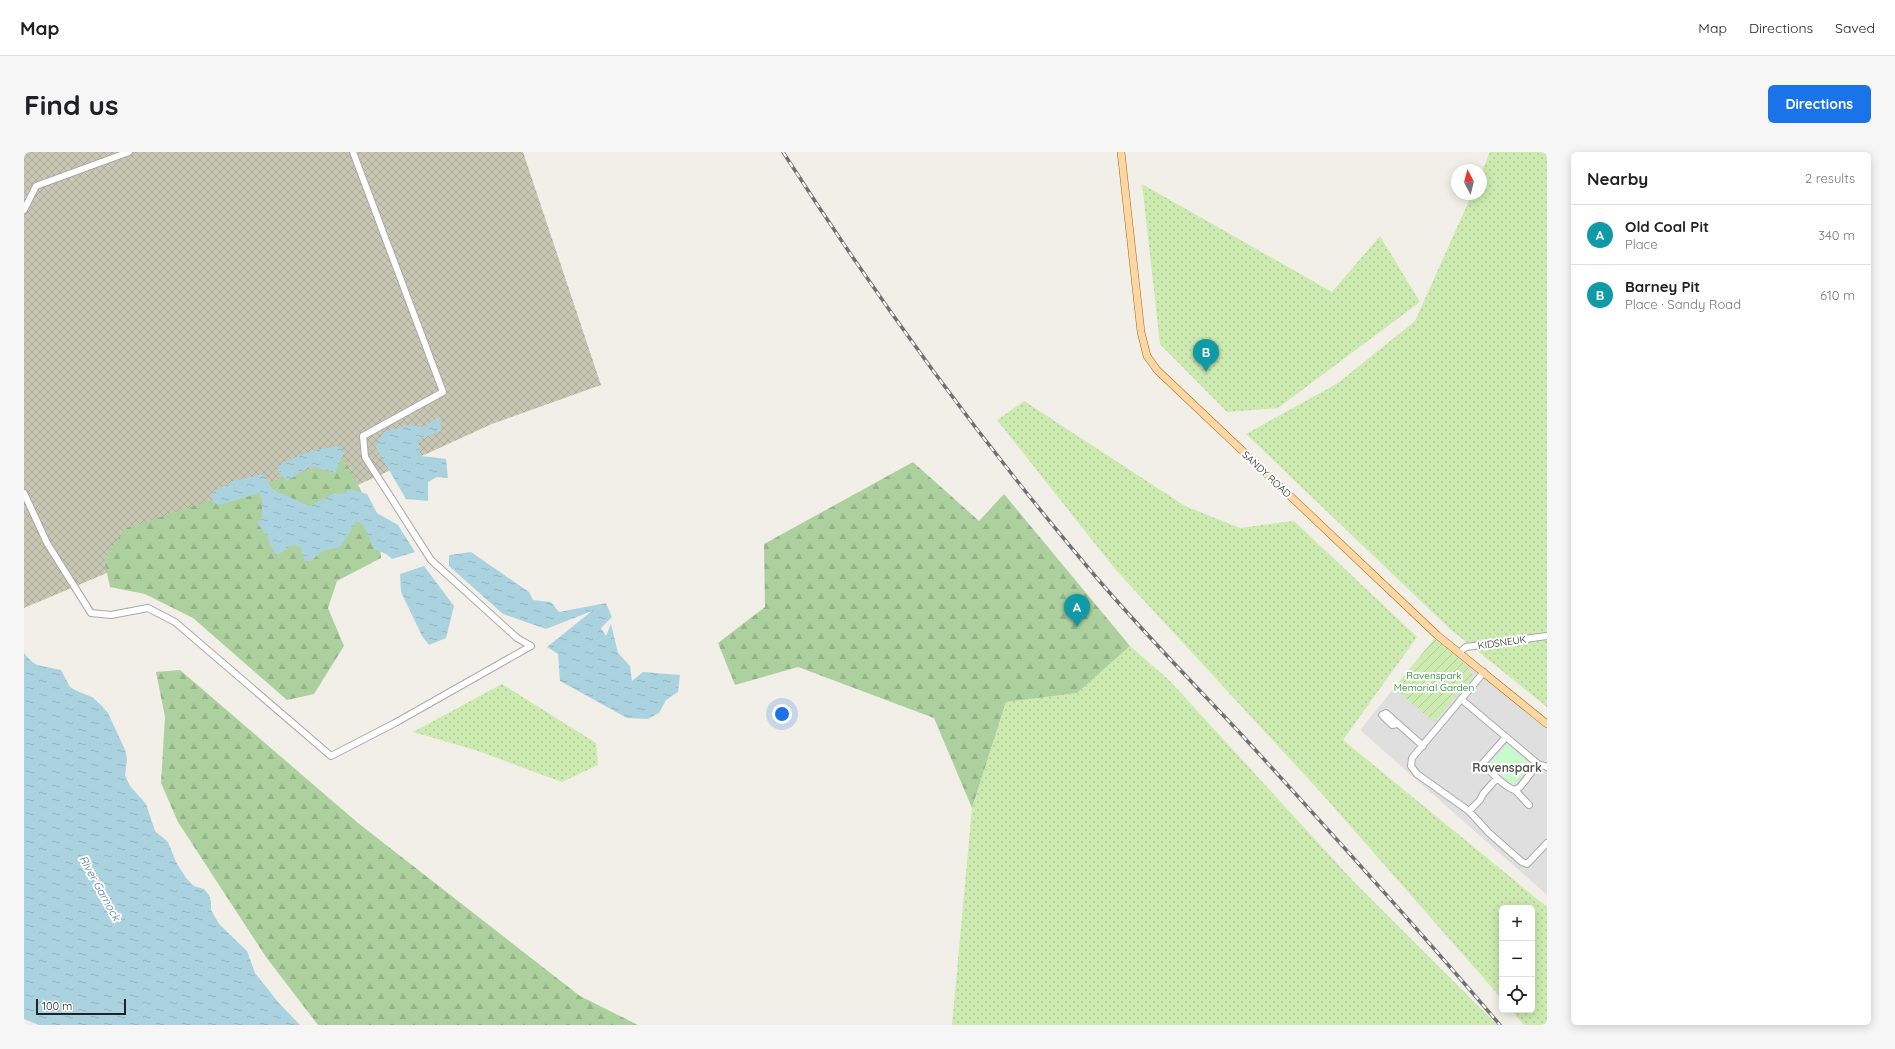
<!DOCTYPE html>
<html lang="en">
<head>
<meta charset="utf-8">
<style>
	body { margin:0; font-family:Quicksand,sans-serif; background:#f6f6f6; color:#202124 }
	.controls { position:absolute; right:12px; bottom:12px; display:grid; overflow:hidden; border-radius:6px; box-shadow:0 2px 10px #0003 }
	.controls button { width:36px; height:36px; display:grid; place-items:center; padding:0; border:0; border-bottom:1px solid #e0e0e0; background:#fff; color:#202124; font:20px sans-serif }
	.compass { position:absolute; left:1427px; top:12px; width:36px; height:36px; border-radius:50%; background:#fff; box-shadow:0 2px 10px #0003; rotate:353deg }
	.scale { position:absolute; left:12px; bottom:10px; width:90px; box-sizing:border-box; padding-left:4px; border:2px solid #222; border-top:0; font-size:11px; line-height:14px; white-space:nowrap; color:#222; -webkit-text-stroke:3px #fff; paint-order:stroke }
	.you { position:absolute; left:758px; top:562px; width:14px; height:14px; margin:-10px; border:3px solid #fff; border-radius:50%; background:#1a73e8; box-shadow:0 0 0 6px #1a73e833 }
	.badge { display:grid; place-items:center; width:26px; height:26px; border-radius:50%; background:#1a73e8; color:#fff; font-size:13px; font-weight:700 }
	.pin { position:absolute; translate:-50% -33px; filter:drop-shadow(0 1px 2px #0008) }
	.pin::after { content:''; position:absolute; top:21px; width:14px; height:12px; background:inherit; clip-path:polygon(0 0,100% 0,50% 100%) }
	.list { margin:0; padding:0; list-style:none }
	h2 { display:flex; justify-content:space-between; align-items:center; height:52px; margin:0; padding:0 16px; font-size:17px }
	h2 small { font-size:13px; font-weight:400; color:#757577 }
	.list li { display:grid; grid-template-columns:26px 1fr auto; gap:12px; align-items:center; box-sizing:border-box; height:60px; padding:0 16px; border-top:1px solid #e0e0e0 }
	.list b { display:block; font-size:15px; white-space:nowrap }
	.list p { margin:0; font-size:13px; white-space:nowrap; color:#757577 }
	.list em { font-size:13px; font-style:normal; color:#757577 }
	.icon { flex:none; width:22px; height:22px; fill:none; stroke:currentColor; stroke-width:2; stroke-linecap:round; stroke-linejoin:round }
	.map { position:relative; flex:none; width:1523px; height:873px; overflow:hidden; border-radius:6px }
	header { display:flex; align-items:center; gap:24px; box-sizing:border-box; height:56px; padding:0 20px; background:#fff; border-bottom:1px solid #e0e0e0 }
	header strong { font-size:19px }
	nav { display:flex; gap:22px; margin-inline-start:auto; font-size:14px }
	.intro { display:flex; align-items:center; justify-content:space-between; box-sizing:border-box; height:96px; padding:0 24px }
	h1 { margin:0; font-size:28px }
	.button { padding:10px 18px; border-radius:6px; background:#1a73e8; color:#fff; font-size:14px; font-weight:700 }
	main { display:flex; gap:24px; padding:0 24px }
	aside { flex:1; background:#fff; border-radius:6px; box-shadow:0 2px 10px #0003 }
	.map>svg:first-child { display:block }
	.residential { fill:#e0dfdf }
	.construction { fill:url(#construction-cross-hatch) }
	.grass { fill:url(#grass-dots) }
	.forest { fill:url(#forest-firs) }
	.park { fill:#c8facc }
	.garden { fill:url(#garden-furrows) }
	.water { fill:url(#water-ripples) }
	.lines { fill:none; stroke-linecap:round; stroke-linejoin:round }
	.minor-casing { stroke:#a9a9a9; stroke-width:8 }
	.major-casing { stroke:#a06b00; stroke-width:8 }
	.minor { stroke:#fff; stroke-width:6 }
	.major { stroke:#fcd6a4; stroke-width:7 }
	.rail-casing { stroke:#707070; stroke-width:3.5 }
	.rail { stroke:#fff; stroke-width:2; stroke-dasharray:6; stroke-linecap:butt }
	.labels { text-anchor:middle; stroke-width:4; stroke-linejoin:round; paint-order:stroke }
	.street-label { font-size:10px; fill:#222; stroke:#fff }
	.park-label { font-size:10px; fill:#0c8416; stroke:#fff }
	.water-label { font-size:11px; font-style:italic; fill:#4a7aab; stroke:#fff }
	.quarter-label { font-size:12px; font-weight:bold; fill:#555; stroke:#fff }
</style>
</head>
<body>
<header>
<strong>Map</strong>
<nav><a>Map</a><a>Directions</a><a>Saved</a></nav>
</header>
<div class="intro"><h1>Find us</h1><a class="button">Directions</a></div>
<main>
<div class="map">
<svg width="1523" height="873" viewBox="0 0 1523 873">
	<defs>
		<pattern id="construction-cross-hatch" width="8" height="8" patternUnits="userSpaceOnUse"><rect width="8" height="8" fill="#c7c7b4"/><path d="M0 0l8 8M0 8l8-8" fill="none" stroke="#abab9a"/></pattern>
		<pattern id="grass-dots" width="8" height="8" patternUnits="userSpaceOnUse"><rect width="8" height="8" fill="#cdebb0"/><path d="M2 2h.1M6 6h.1" fill="none" stroke="#b0c997" stroke-width="1.8" stroke-linecap="round"/></pattern>
		<pattern id="forest-firs" width="22" height="20" patternUnits="userSpaceOnUse"><rect width="22" height="20" fill="#add19e"/><path d="M5 1l3.5 6h-7zM16 11l3.5 6h-7z" fill="#95b388"/></pattern>
		<pattern id="garden-furrows" width="10" height="10" patternUnits="userSpaceOnUse"><rect width="10" height="10" fill="#cdebb0"/><path d="M-1 1l2-2M0 10L10 0M9 11l2-2" fill="none" stroke="#b0c997"/></pattern>
		<pattern id="water-ripples" width="26" height="14" patternUnits="userSpaceOnUse"><rect width="26" height="14" fill="#aad3df"/><path d="M2 4q2-2 4 0t4 0M15 11q2-2 4 0t4 0" fill="none" stroke="#92b5bf"/></pattern>
	</defs>
	<rect width="100%" height="100%" fill="#f2efe9"/>
	<path class="residential" d="M1413 483 1523 572V743L1336 578Z"/>
	<path class="construction" d="M0 0H499L577 233 468 272 257 368 90 418 0 456Z"/>
	<path class="grass" d="M1466 0H1520L1523 4V555L1426 477 1222 282 1314 231 1391 169 1448 42H1457V21Z
		M1118 32 1308 140 1356 84 1396 150 1254 256 1203 260 1136 192Z
		M1000 249 1161 354 1216 376 1270 369 1393 485 1319 588 1523 755V873H1500L1487 858H1508V756H1478V847L1300 644 1091 417 973 268Z
		M1106 494 1145 528 1330 730 1473 873H928L948 656 982 550 1053 541Z
		M478 532 572 591 574 613 538 630 451 598 389 580Z"/>
	<path class="forest" d="M320 307 353 368 357 406 313 429 304 456 320 494 290 542 263 548 169 466 121 442 86 435 80 408 101 377 184 349Z
		M889 310 955 369 980 342 1106 494 1053 541 982 550 948 656 910 566 774 515 711 533 694 491 741 455 740 392Z
		M156 518 334 671 556 844 614 873H294L242 805 154 670 137 631 141 565 132 520Z"/>
	<path class="park" d="M1483 592 1507 613 1489 633 1464 613Z"/>
	<path class="garden" d="M1411 486 1446 517 1445 519 1450 523 1410 570 1370 536Z"/>
	<path class="water" d="M416 264 417 279 394 288 397 304 422 307 424 326 413 325 404 330V349L382 347 351 294 360 280 384 273 400 275Z
		M315 294 320 300 311 321 287 314 263 329 255 321 253 315C274 302 290 297 315 294Z
		M239 322 248 337 285 354 311 341 319 342 326 337 343 342 353 361 374 373 391 400 368 407 362 402 350 397 339 373 333 369 316 395 298 399 287 409H281L276 395 268 393 252 404 241 381 233 371 238 366V347L235 341 196 353 190 351 186 342 209 329Z
		M447 400 505 440 509 448 527 450 535 460 582 451 588 465 577 476 582 484 587 472 594 501 606 514 608 529 619 520 656 523 654 540 642 548 635 561 624 567 603 566 536 529 534 502 523 495 568 459 522 477 479 462 425 414V403Z
		M400 414 430 454 422 486 405 493 398 484 377 440 376 422Z
		M0 501 7 509 13 513 37 518 46 535 53 539 68 545 78 554 84 561 102 600 103 608 101 623 106 634 122 652 131 679 144 690 152 710 162 726 170 734 180 737 185 743 187 750V758L195 772 223 799 231 821 254 850 276 873H15L0 867Z"/>
	<g class="lines">
		<g class="minor-casing">
			<path id="minor" d="M0 58 12 34 105 0
				M0 341 23 391 67 461 87 463 124 456 151 470 307 604 371 571 507 494 493 486 407 408 341 305 339 284 419 240 329 0
				M1435 501 1442 495 1523 484
				M1460 520 1388 606 1387 614 1393 622 1445 659 1465 681 1498 710 1503 712 1523 691
				M1437 547 1514 612 1496 635 1491 638C1483 637 1464 618 1459 611L1482 585
				M1373 572 1368 573 1358 563 1362 561 1399 594
				M1514 612 1523 615
				M1491 638 1505 653
				M1445 659 1456 648 1459 642 1473 626"/>
		</g>
		<g class="major-casing">
			<path id="major" d="M1097 0 1117 180 1123 204 1133 218 1413 483 1523 572"/>
		</g>
		<use href="#minor" class="minor"/>
		<use href="#major" class="major"/>
		<g class="rail-casing">
			<path id="rail" d="M759 0C854 148 958 291 1072 425 1118 479 1167 529 1215 580 1303 676 1391 773 1476 873"/>
		</g>
		<use href="#rail" class="rail"/>
	</g>
	<g class="labels">
		<g class="street-label">
			<text transform="translate(1243 322) rotate(43)" y="4">SANDY ROAD</text>
			<text transform="translate(1478 490) rotate(-8)" y="4">KIDSNEUK</text>
		</g>
		<g class="park-label">
			<text x="1410" y="527">Ravenspark<tspan x="1410" dy="12">Memorial Garden</tspan></text>
		</g>
		<g class="water-label">
			<text transform="translate(76 736) rotate(61)" y="4">River Garnock</text>
		</g>
		<g class="quarter-label">
			<text x="1483" y="620">Ravenspark</text>
		</g>
	</g>
</svg>
<div class="controls">
<button>+</button>
<button>−</button>
<button><svg class="icon" aria-label="locate" viewBox="0 0 24 24"><circle cx="12" cy="12" r="6"/><path d="M12 2v4M12 18v4M2 12h4M18 12h4"/></svg></button>
</div>
<svg class="compass" viewBox="-18 -18 36 36"><path d="M0-13l5 13h-10z" fill="#e53935"/><path d="M0 13l5-13h-10z" fill="#757577"/></svg>
<div class="scale">100 m</div>
<div class="you"></div>
<div class="pin badge" style="left:1053px;top:475px;background:#0f9aa8">A</div>
<div class="pin badge" style="left:1182px;top:220px;background:#0f9aa8">B</div>
</div>
<aside>
<h2>Nearby<small>2 results</small></h2>
<ul class="list">
<li><span class="badge" style="background:#0f9aa8">A</span><div><b>Old Coal Pit</b><p>Place</p></div><em>340 m</em></li>
<li><span class="badge" style="background:#0f9aa8">B</span><div><b>Barney Pit</b><p>Place · Sandy Road</p></div><em>610 m</em></li>
</ul>
</aside>
</main>
</body>
</html>
